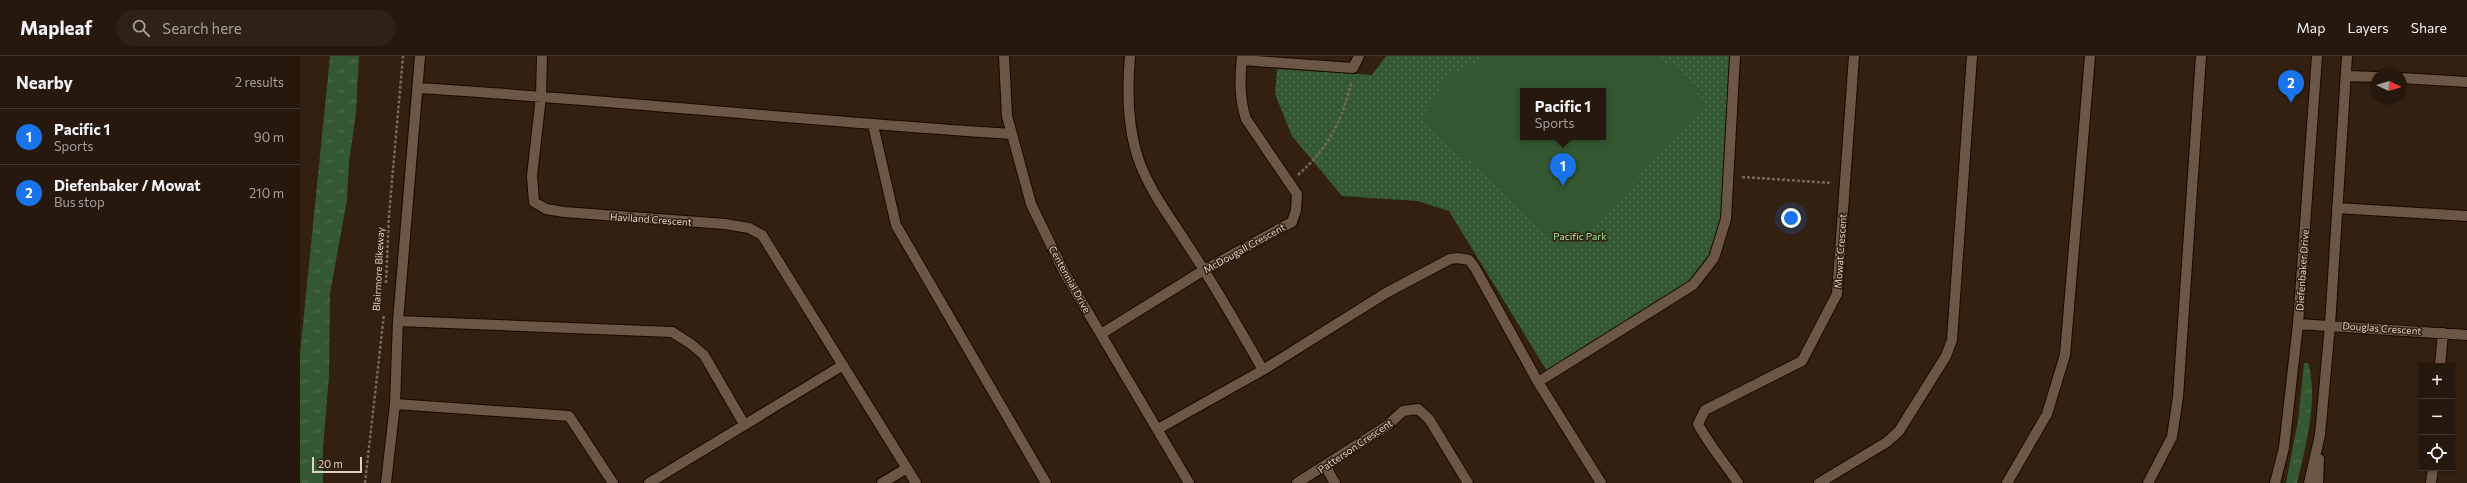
<!DOCTYPE html>
<html lang="en">
<head>
<meta charset="utf-8">
<style>
	body { margin:0; font-family:Commissioner,sans-serif; background:#2e2116; color:#f1f3f6 }
	.controls { position:absolute; right:12px; bottom:12px; display:grid; overflow:hidden; border-radius:0px; box-shadow:0 1px 3px #0004 }
	.controls button { width:36px; height:36px; display:grid; place-items:center; padding:0; border:0; border-bottom:1px solid #42372e; background:#26180d; color:#f1f3f6; font:20px sans-serif }
	.compass { position:absolute; left:2071px; top:12px; width:36px; height:36px; border-radius:50%; background:#26180d; box-shadow:0 1px 3px #0004; rotate:94deg }
	.scale { position:absolute; left:12px; bottom:10px; width:50px; box-sizing:border-box; padding-left:4px; border:2px solid #ded1c8; border-top:0; font-size:11px; line-height:14px; white-space:nowrap; color:#ded1c8; -webkit-text-stroke:3px #332011; paint-order:stroke }
	.you { position:absolute; left:1491px; top:162px; width:14px; height:14px; margin:-10px; border:3px solid #fff; border-radius:50%; background:#1a73e8; box-shadow:0 0 0 6px #1a73e833 }
	.badge { display:grid; place-items:center; width:26px; height:26px; border-radius:50%; background:#1a73e8; color:#fff; font-size:13px; font-weight:700 }
	.pin { position:absolute; translate:-50% -33px; filter:drop-shadow(0 1px 2px #0008) }
	.pin::after { content:''; position:absolute; top:21px; width:14px; height:12px; background:inherit; clip-path:polygon(0 0,100% 0,50% 100%) }
	.popup { position:absolute; left:1220px; top:32px; width:86px; height:52px; box-sizing:border-box; display:grid; place-content:center; border-radius:0px; background:#26180d; filter:drop-shadow(0 1px 3px #0005); font-size:13px; white-space:nowrap; color:#a4a09d }
	.popup b { font-size:15px; color:#f1f3f6 }
	.popup::after { content:''; position:absolute; left:50%; top:100%; margin-left:-8px; border:8px solid transparent; border-top-color:#26180d }
	.list { margin:0; padding:0; list-style:none }
	h2 { display:flex; justify-content:space-between; align-items:center; height:52px; margin:0; padding:0 16px; font-size:17px }
	h2 small { font-size:13px; font-weight:400; color:#a4a09d }
	.list li { display:grid; grid-template-columns:26px 1fr auto; gap:12px; align-items:center; box-sizing:border-box; height:56px; padding:0 16px; border-top:1px solid #42372e }
	.list b { display:block; font-size:15px; white-space:nowrap }
	.list p { margin:0; font-size:13px; white-space:nowrap; color:#a4a09d }
	.list em { font-size:13px; font-style:normal; color:#a4a09d }
	.icon { flex:none; width:22px; height:22px; fill:none; stroke:currentColor; stroke-width:2; stroke-linecap:round; stroke-linejoin:round }
	.map { position:relative; flex:none; width:2167px; height:427px; overflow:hidden }
	header { display:flex; align-items:center; gap:24px; box-sizing:border-box; height:56px; padding:0 20px; background:#26180d; border-bottom:1px solid #42372e }
	header strong { font-size:19px }
	nav { display:flex; gap:22px; margin-inline-start:auto; font-size:14px }
	.search { width:280px; height:36px; background:#2e2116; display:flex; align-items:center; gap:10px; box-sizing:border-box; padding:0 14px; border-radius:22px; color:#a4a09d; font-size:15px }
	main { display:flex }
	aside { flex:1; background:#26180d }
	.map>svg:first-child { display:block }
	.grass { fill:url(#grass-tufts) }
	.park { fill:url(#park-dots); fill-rule:evenodd }
	.garden { fill:#345832; fill-rule:evenodd }
	.lines { fill:none; stroke-linecap:round; stroke-linejoin:round }
	.minor-casing { stroke:#1a0900; stroke-width:12 }
	.path { stroke:#77675a; stroke-width:2.5; stroke-dasharray:3 2; stroke-linecap:butt }
	.minor { stroke:#6c5645; stroke-width:10 }
	.labels { text-anchor:middle; stroke-width:3; stroke-linejoin:round; paint-order:stroke }
	.street-label { font-size:10px; fill:#ded1c8; stroke:#332011 }
	.park-label { font-size:10px; fill:#a3e99e; stroke:#332011 }
</style>
</head>
<body>
<header>
<strong>Mapleaf</strong>
<div class="search"><svg class="icon" aria-label="search" viewBox="0 0 24 24"><circle cx="10" cy="10" r="6"/><path d="M15 15l6 6"/></svg>Search here</div>
<nav><a>Map</a><a>Layers</a><a>Share</a></nav>
</header>
<main>
<aside>
<h2>Nearby<small>2 results</small></h2>
<ul class="list">
<li><span class="badge">1</span><div><b>Pacific 1</b><p>Sports</p></div><em>90 m</em></li>
<li><span class="badge">2</span><div><b>Diefenbaker / Mowat</b><p>Bus stop</p></div><em>210 m</em></li>
</ul>
</aside>
<div class="map">
<svg width="2167" height="427" viewBox="0 0 2167 427">
	<defs>
		<pattern id="grass-tufts" width="24" height="20" patternUnits="userSpaceOnUse"><rect width="24" height="20" fill="#345832"/><path d="M3 7l-1-3M5 7V3M7 7l1-3M15 17l-1-3M17 17v-4M19 17l1-3" fill="none" stroke="#516f4e"/></pattern>
		<pattern id="park-dots" width="8" height="8" patternUnits="userSpaceOnUse"><rect width="8" height="8" fill="#345832"/><path d="M2 2h.1M6 6h.1" fill="none" stroke="#516f4e" stroke-width="1.8" stroke-linecap="round"/></pattern>
	</defs>
	<rect width="100%" height="100%" fill="#332011"/>
	<path class="grass" d="M30 0H59L56 57 49 106 47 144 30 237 29 319 23 392V427H0V298Z
		M2004 307H2008C2019 341 2005 393 1997 427H1986L1998 365Z"/>
	<path class="park" d="M1086 0H1436L1423 179 1401 218 1381 233 1247 315 1149 155 1118 145 1042 140 992 80 975 38 977 13 1072 19ZM1223 35H1303V81H1223Z"/>
	<path class="garden" d="M1186 0H1358L1391 25 1404 49 1270 197 1122 62 1148 21ZM1223 35H1303V81H1223Z"/>
	<g class="lines">
		<g class="minor-casing">
			<path id="minor" d="M120 0 98 265 372 276 391 288 404 299 444 368
				M242 0 241 40 232 120 234 146 246 153 264 156 425 168 449 172 462 179 616 427
				M704 0 707 60 731 148 764 216 889 427
				M830 0C827 34 827 69 838 102 849 135 873 165 891 194 917 233 940 274 963 314
				M942 4 1053 12 1059 0
				M2046 20 2077 21
				M2101 22 2167 26
				M118 32C316 44 513 66 712 78
				M573 69 596 169 746 427
				M2037 152 2167 160
				M1998 268 2167 279
				M801 278 904 214 992 166 996 154 997 138 946 63C939 42 940 22 942 0
				M2140 310 2143 277
				M1238 326 1393 229 1414 202 1426 163 1435 0
				M95 348 98 265
				M858 373 963 314 1086 237 1150 203 1158 202 1169 204 1175 212 1238 326 1301 427
				M1025 410 1035 427
				M86 427 95 348 269 360 313 427
				M349 427 543 309
				M582 427 607 412
				M997 427 1088 369 1103 355 1118 353 1129 363 1168 427
				M1438 427C1425 407 1409 389 1398 368L1405 354 1502 305 1537 238 1554 0
				M1519 427 1587 386 1599 375 1646 300 1652 284 1672 0
				M1707 427 1747 358 1765 299 1790 0
				M1848 427 1872 381 1878 341 1901 0
				M1975 427 1984 392 1998 268 2017 0
				M2009 427 2020 379 2030 269 2047 0
				M2018 427 2019 403
				M2131 427 2133 412"/>
		</g>
		<path class="path" d="M998 119C1030 90 1041 66 1052 25
			M1442 121 1532 127
			M86 227 89 159 103 0
			M65 427 84 258"/>
		<use href="#minor" class="minor"/>
	</g>
	<g class="labels">
		<g class="street-label">
			<text transform="translate(351 163) rotate(4)" y="4">Haviland Crescent</text>
			<text transform="translate(944 192) rotate(-29)" y="4">McDougall Crescent</text>
			<text transform="translate(1540 195) rotate(-86)" y="4">Mowat Crescent</text>
			<text transform="translate(78 213) rotate(-87)" y="4">Blairmore Bikeway</text>
			<text transform="translate(2002 214) rotate(-86)" y="4">Diefenbaker Drive</text>
			<text transform="translate(770 223) rotate(61)" y="4">Centennial Drive</text>
			<text transform="translate(2082 272) rotate(4)" y="4">Douglas Crescent</text>
			<text transform="translate(1055 390) rotate(-34)" y="4">Patterson Crescent</text>
		</g>
		<g class="park-label">
			<text x="1280" y="184">Pacific Park</text>
		</g>
	</g>
</svg>
<div class="controls">
<button>+</button>
<button>−</button>
<button><svg class="icon" aria-label="locate" viewBox="0 0 24 24"><circle cx="12" cy="12" r="6"/><path d="M12 2v4M12 18v4M2 12h4M18 12h4"/></svg></button>
</div>
<svg class="compass" viewBox="-18 -18 36 36"><path d="M0-13l5 13h-10z" fill="#e53935"/><path d="M0 13l5-13h-10z" fill="#a4a09d"/></svg>
<div class="scale">20 m</div>
<div class="you"></div>
<div class="pin badge" style="left:1263px;top:130px">1</div>
<div class="popup"><b>Pacific 1</b>Sports</div>
<div class="pin badge" style="left:1991px;top:47px">2</div>
</div>
</main>
</body>
</html>
